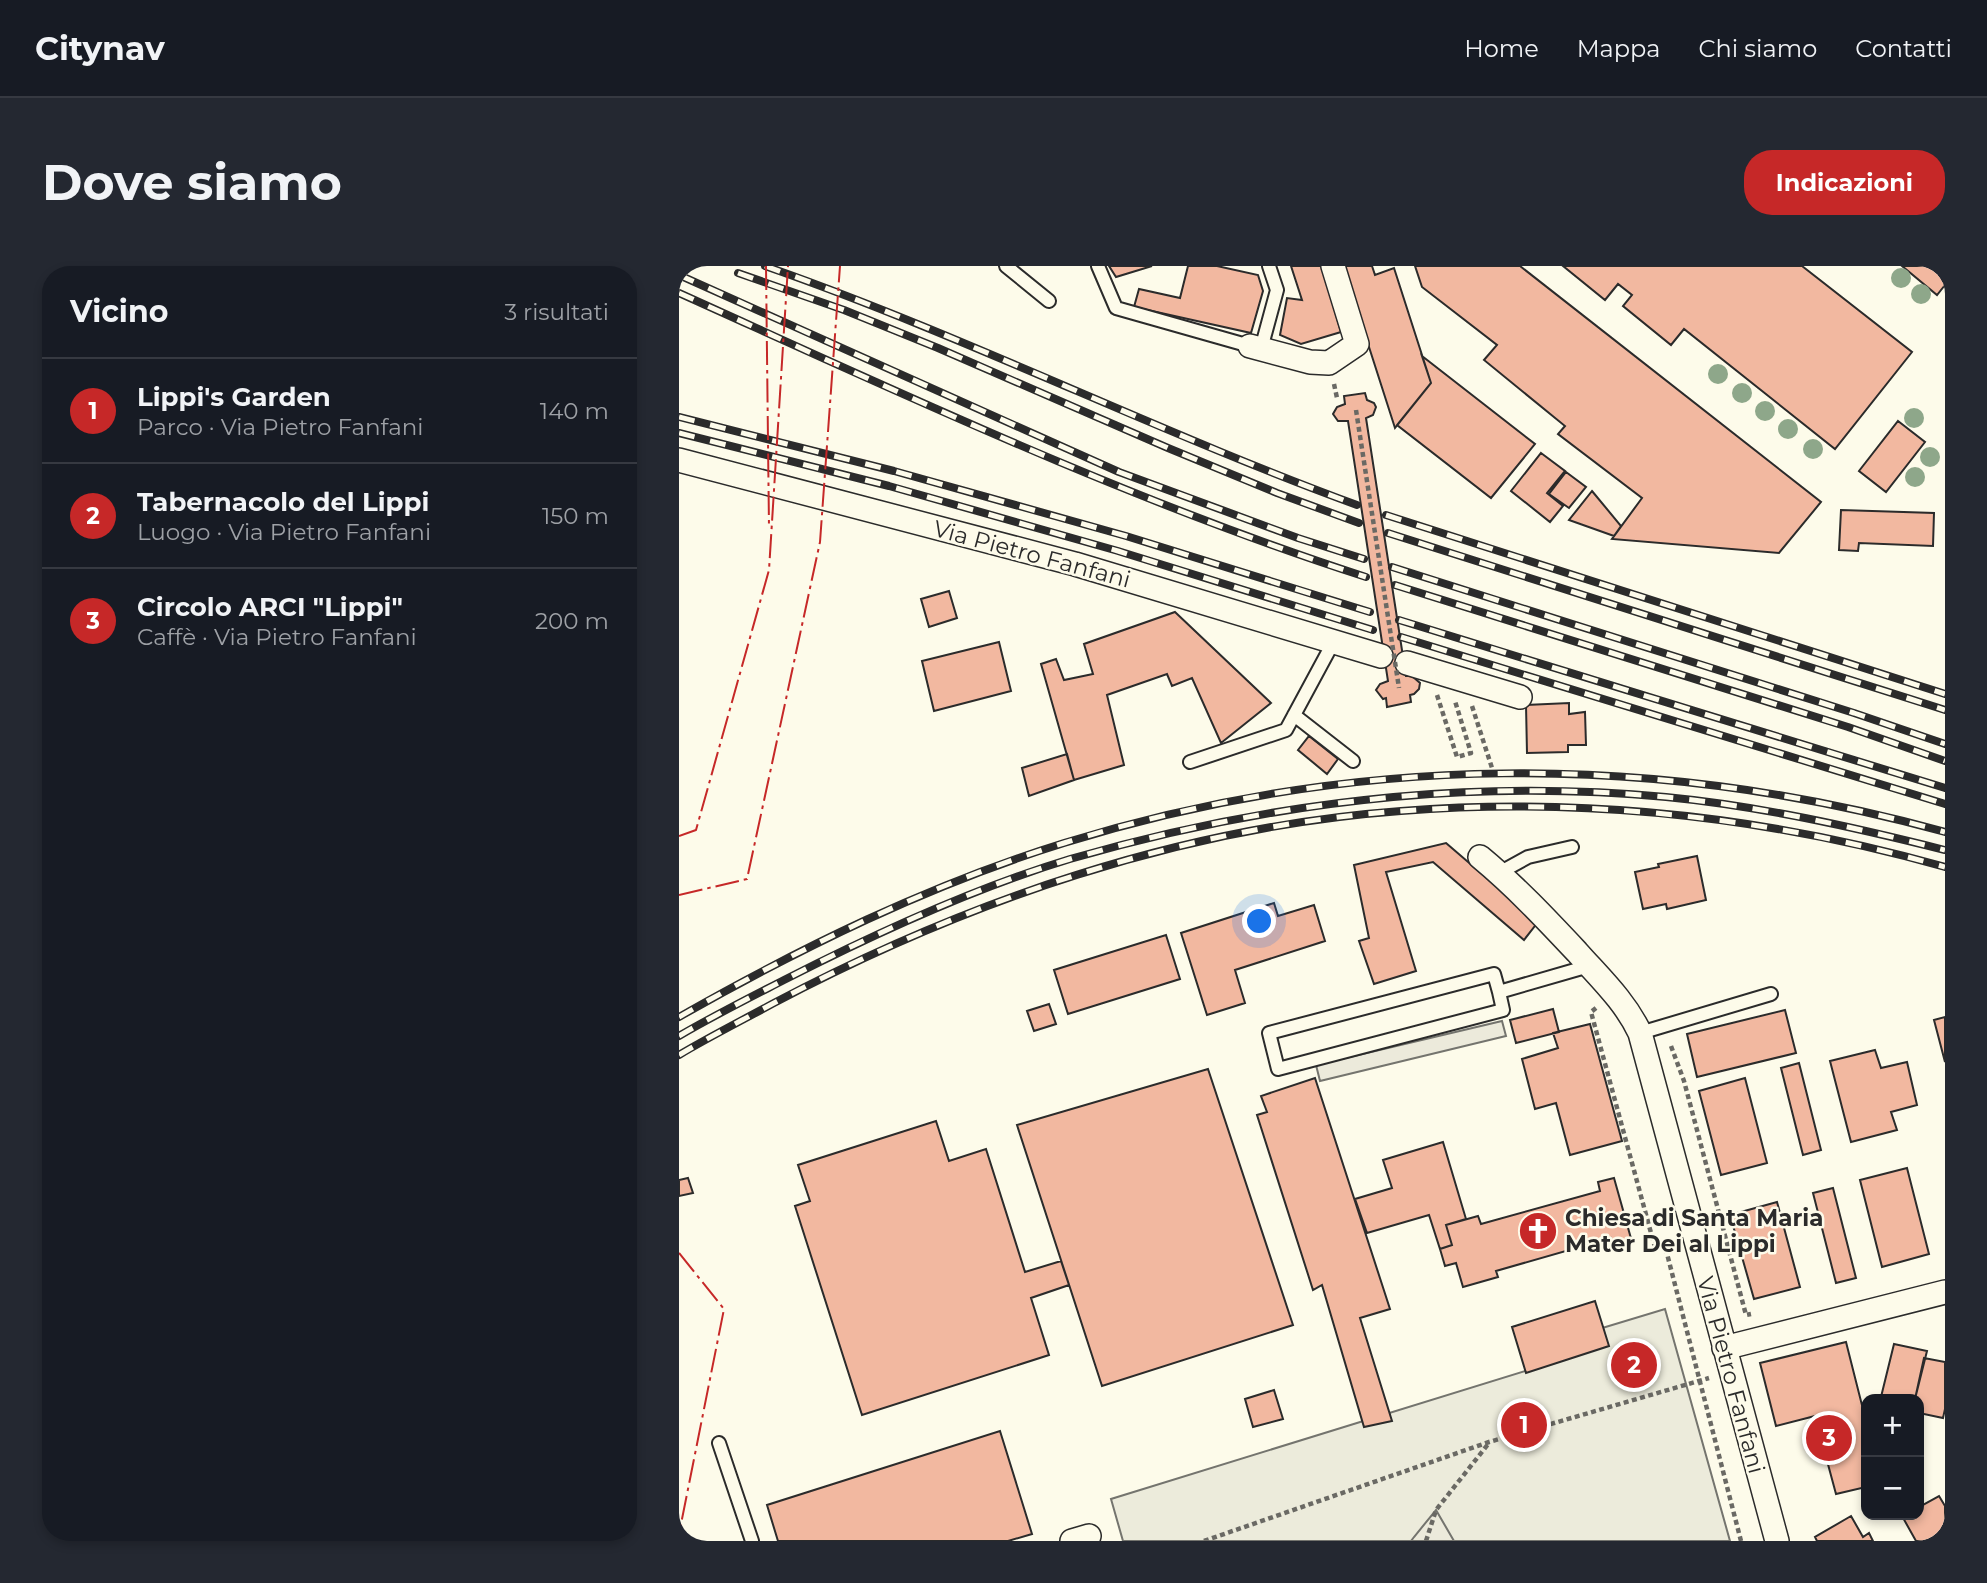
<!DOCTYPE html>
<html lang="it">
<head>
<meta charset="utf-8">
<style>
	body { margin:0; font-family:Montserrat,sans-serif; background:#242831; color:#f1f3f6 }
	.controls { position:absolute; right:21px; bottom:21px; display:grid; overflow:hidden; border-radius:14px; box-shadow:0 4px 10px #0003 }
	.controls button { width:63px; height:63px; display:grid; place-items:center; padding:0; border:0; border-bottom:2px solid #363941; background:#171b24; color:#f1f3f6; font:35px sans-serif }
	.you { position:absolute; left:581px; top:656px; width:24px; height:24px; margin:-18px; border:5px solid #fff; border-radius:50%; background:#1a73e8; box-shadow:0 0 0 10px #1a73e833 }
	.badge { display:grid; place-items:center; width:46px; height:46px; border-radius:50%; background:#c62828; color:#fff; font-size:23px; font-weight:700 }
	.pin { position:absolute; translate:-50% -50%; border:4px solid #fff; box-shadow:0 2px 7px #0006 }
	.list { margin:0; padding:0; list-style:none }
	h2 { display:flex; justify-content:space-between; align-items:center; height:91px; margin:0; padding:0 28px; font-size:30px }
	h2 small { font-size:23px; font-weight:400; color:#9ea1a6 }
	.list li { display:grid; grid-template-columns:46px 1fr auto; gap:21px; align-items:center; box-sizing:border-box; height:105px; padding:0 28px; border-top:2px solid #363941 }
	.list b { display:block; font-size:26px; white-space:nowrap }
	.list p { margin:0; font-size:23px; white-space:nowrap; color:#9ea1a6 }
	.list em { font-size:23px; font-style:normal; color:#9ea1a6 }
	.map { position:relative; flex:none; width:1266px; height:1275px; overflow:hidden; border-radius:28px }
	header { display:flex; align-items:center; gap:42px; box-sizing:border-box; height:98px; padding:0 35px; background:#171b24; border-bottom:2px solid #363941 }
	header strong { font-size:33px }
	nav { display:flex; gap:38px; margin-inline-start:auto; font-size:24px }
	.intro { display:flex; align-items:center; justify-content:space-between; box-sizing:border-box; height:168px; padding:0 42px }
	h1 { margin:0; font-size:49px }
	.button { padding:18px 32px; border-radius:28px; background:#c62828; color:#fff; font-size:24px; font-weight:700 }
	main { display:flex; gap:42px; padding:0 42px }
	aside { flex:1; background:#171b24; border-radius:28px; box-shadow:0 4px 10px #0003 }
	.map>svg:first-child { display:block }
	.green { fill:#ecebdb; stroke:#74746e; stroke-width:2 }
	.parking { fill:#eceadb; stroke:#74746e; stroke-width:2 }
	.building { fill:#f2b8a0; stroke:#2b2b2b; stroke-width:2 }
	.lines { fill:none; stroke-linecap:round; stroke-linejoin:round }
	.service-casing { stroke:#2b2b2b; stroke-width:16 }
	.minor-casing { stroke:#2b2b2b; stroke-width:26 }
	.path { stroke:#6a6964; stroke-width:4.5; stroke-dasharray:5 3.5; stroke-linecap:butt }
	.service { stroke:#fdfbea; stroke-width:12 }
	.minor { stroke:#fdfbea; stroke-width:23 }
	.rail-casing { stroke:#2b2b2b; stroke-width:8 }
	.rail { stroke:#fdfbea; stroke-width:5; stroke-dasharray:16; stroke-linecap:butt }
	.path-bridge { stroke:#6a6964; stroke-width:4.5; stroke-dasharray:5 3.5; stroke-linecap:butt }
	.power { stroke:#c62828; stroke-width:2; stroke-dasharray:24 5 3.5 5; stroke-linecap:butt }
	.tree { fill:#8ea78a }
	.labels { text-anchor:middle; stroke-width:5; stroke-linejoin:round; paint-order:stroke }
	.street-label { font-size:23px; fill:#2b2b2b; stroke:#fdfbea }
	.poi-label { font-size:23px; font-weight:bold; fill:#2b2b2b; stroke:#fdfbea; text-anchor:start }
</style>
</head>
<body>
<header>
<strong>Citynav</strong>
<nav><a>Home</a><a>Mappa</a><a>Chi siamo</a><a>Contatti</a></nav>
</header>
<div class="intro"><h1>Dove siamo</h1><a class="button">Indicazioni</a></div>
<main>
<aside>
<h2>Vicino<small>3 risultati</small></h2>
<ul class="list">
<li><span class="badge">1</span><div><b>Lippi's Garden</b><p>Parco · Via Pietro Fanfani</p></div><em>140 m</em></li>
<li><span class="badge">2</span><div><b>Tabernacolo del Lippi</b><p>Luogo · Via Pietro Fanfani</p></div><em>150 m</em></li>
<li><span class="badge">3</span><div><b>Circolo ARCI &quot;Lippi&quot;</b><p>Caffè · Via Pietro Fanfani</p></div><em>200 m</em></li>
</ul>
</aside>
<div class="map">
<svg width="1266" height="1275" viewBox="0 0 1266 1275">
	<rect width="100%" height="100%" fill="#fdfbea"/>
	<path class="green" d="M986 1043 1051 1275H444L432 1233 911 1085 910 1066Z"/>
	<path class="parking" d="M823 755 827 770 641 815 637 799Z
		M757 1244 775 1275H732L735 1271Z"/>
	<path class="building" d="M430 0H473L437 11Z
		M509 0H538L579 9 584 25 572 67 455 41 460 23 501 32Z
		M612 0H643L662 66 622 78 601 69 608 32 623 34Z
		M664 0H693L696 9 715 2 752 117 716 162Z
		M736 0H841L1142 236 1100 287 933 273 963 232 879 168 886 160 805 94 818 79 743 21Z
		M884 0H1123L1233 86 1156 183 1005 63 992 79 944 40 953 29 939 18 926 34Z
		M1223 0H1266V19L1258 29Z
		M743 90 856 178 812 232 718 159 752 117Z
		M686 127 688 134 695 137 697 141 694 149 687 152 727 410H733L741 417 740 423 735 428 731 429 732 436 708 441 707 432 704 433 697 424 701 418 709 415 669 155H659L654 148 658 141 666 138 665 130Z
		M1219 155 1246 176 1207 226 1180 205Z
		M862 187 886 205 868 227 884 240 871 256 832 225Z
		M887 206 907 221 890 242 870 228Z
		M913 225 942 260 935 270 890 254Z
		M1162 244 1255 247 1254 280 1180 277 1179 285 1160 284Z
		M270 325 278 352 250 361 242 333Z
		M496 346 592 437 542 477 513 412 493 420 488 408 428 429 445 499 395 514 362 398 377 393 385 414 414 408 405 378Z
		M320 376 332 425 255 445 243 395Z
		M890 437V448L906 446 907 479H889V486L848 487 847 439Z
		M630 470 659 493 648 508 619 484Z
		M388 488 395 514 350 530 343 502Z
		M767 577 859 656 845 674 754 596 707 606 737 705 695 718 680 675 690 672 675 599Z
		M1018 590 1027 634 988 643 987 638 964 643 956 606 980 601 979 598Z
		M595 637 599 650 635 639 646 675 556 704 566 737 528 749 502 667Z
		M487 669 501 713 389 748 375 704Z
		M370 738 377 758 355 765 348 745Z
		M874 743 880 766 837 777 831 754Z
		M1106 744 1117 787 1018 811 1008 768Z
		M1266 751V796L1255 754Z
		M911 758 943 875 891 889 877 837 856 843 843 793 879 782 874 767Z
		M1196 784 1202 802 1228 796 1238 839 1212 846 1218 864 1172 876 1151 795Z
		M1120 797 1142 884 1124 889 1102 802Z
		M529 803 614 1059 423 1120 338 859Z
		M636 812 711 1043 681 1052 713 1155 685 1161 643 1019 634 1024 578 849 588 846 582 830Z
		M1066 812 1088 897 1042 909 1020 825Z
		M257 855 270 895 307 883 346 1006 382 995 390 1019 352 1032 370 1089 183 1149 116 940 131 935 119 899Z
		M764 876 787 953 767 959 773 979 761 983 750 949 688 967 676 933 713 922 704 894Z
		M1228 902 1250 988 1203 1001 1181 914Z
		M9 912 14 927 0 930V914Z
		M935 912 953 976 934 980 932 972 817 1005 819 1011 784 1021 777 997 766 1000 761 983 773 979 767 959 799 950 802 958 921 925 919 916Z
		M1154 922 1177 1012 1157 1017 1134 927Z
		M1098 936 1121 1021 1075 1033 1051 949Z
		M916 1035 930 1080 847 1107 833 1061Z
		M1167 1076 1187 1155V1221L1157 1228 1136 1150 1097 1160 1081 1097Z
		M1215 1078 1248 1085 1236 1133H1213L1202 1131Z
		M953 1088 965 1095 956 1109 944 1103Z
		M1245 1092 1266 1096V1143L1264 1152 1240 1147V1133H1236Z
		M595 1124 604 1153 574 1161 566 1133Z
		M321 1165 353 1268 329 1275H99L88 1239Z
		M1260 1230 1266 1240V1275H1237L1223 1250 1240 1249V1241Z
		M1172 1250 1184 1271 1190 1267 1194 1275H1138L1136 1271Z"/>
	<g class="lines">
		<g class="service-casing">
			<path id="service" d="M327 0 370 35
				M419 0 437 42 571 80
				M582 83 598 24 590 0
				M615 449 674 495
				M511 496 607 464 655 375
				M820 607 849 591 893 581
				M820 726 824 744 599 803 590 767 815 708 820 726 910 700
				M961 767 1092 728
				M40 1177 73 1275"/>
		</g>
		<g class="minor-casing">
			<path id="minor" d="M571 80 631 96 650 97 678 78 654 0
				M0 194 396 298 702 390
				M728 397 841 431
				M801 591C836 620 867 653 898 686 921 712 946 735 961 767L1098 1275
				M1045 1082 1266 1026
				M393 1275 410 1270"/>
		</g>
		<path class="path" d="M655 118 658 132
			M758 429 778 491 792 487 776 435
			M793 440 813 502
			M917 742 912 746 975 978 985 976 1062 1275
			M992 780 1005 815 1067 1049 1072 1048
			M525 1275 810 1176 1030 1112
			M747 1275 757 1244 810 1177"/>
		<use href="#service" class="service"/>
		<use href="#minor" class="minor"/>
		<g class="rail-casing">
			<path id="rail" d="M86 0C287 70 478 166 678 239
				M59 7 165 44 259 82 489 182 598 227 680 257
				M0 9 440 206 619 272 685 293
				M0 27C226 129 451 235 687 311
				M0 151 215 205 447 270 691 346
				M0 167 210 220 439 285 694 364
				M707 249 1266 428
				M709 267 1266 444
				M713 301 1175 447 1266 478
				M716 319 1169 461 1266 495
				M720 354 1266 522
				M722 371 1266 538
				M0 751C123 681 250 619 385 577 676 487 973 485 1266 566
				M0 770C34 750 70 732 105 714 195 668 295 622 391 593 585 537 786 512 987 531 1081 540 1174 561 1266 584
				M0 789C30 771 62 755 93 738 287 635 502 561 722 545 905 531 1089 551 1266 601"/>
		</g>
		<use href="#rail" class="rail"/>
		<path class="path-bridge" d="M677 144 720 422"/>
		<path class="power" d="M87 0 90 262
			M0 570 17 564 90 304 109 0
			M0 629 68 613 141 276 161 0
			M0 987 45 1043 0 1268"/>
	</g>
	<g class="tree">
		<circle cx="1222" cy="12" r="10"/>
		<circle cx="1242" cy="28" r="10"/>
		<circle cx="1039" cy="108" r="10"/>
		<circle cx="1063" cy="127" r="10"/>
		<circle cx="1086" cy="145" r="10"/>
		<circle cx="1235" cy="152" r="10"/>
		<circle cx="1109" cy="163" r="10"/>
		<circle cx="1134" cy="183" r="10"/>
		<circle cx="1251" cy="191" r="10"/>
		<circle cx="1236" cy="211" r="10"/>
	</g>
	<defs>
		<g id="church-disc" transform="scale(2.0125)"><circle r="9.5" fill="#c62828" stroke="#fdfbea"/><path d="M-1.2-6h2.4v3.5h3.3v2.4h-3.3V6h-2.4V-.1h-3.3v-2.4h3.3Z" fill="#fff"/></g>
	</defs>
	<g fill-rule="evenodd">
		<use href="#church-disc" x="859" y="965"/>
	</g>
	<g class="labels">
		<g class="street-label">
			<text transform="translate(353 288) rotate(15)" y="8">Via Pietro Fanfani</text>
			<text transform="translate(1052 1109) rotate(75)" y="8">Via Pietro Fanfani</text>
		</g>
		<g class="poi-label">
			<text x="886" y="960">Chiesa di Santa Maria<tspan x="886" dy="26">Mater Dei al Lippi</tspan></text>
		</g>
	</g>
</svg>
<div class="controls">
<button>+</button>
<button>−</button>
</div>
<div class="you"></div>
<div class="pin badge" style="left:845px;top:1159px">1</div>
<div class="pin badge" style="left:955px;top:1099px">2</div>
<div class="pin badge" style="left:1150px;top:1172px">3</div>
</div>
</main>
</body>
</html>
